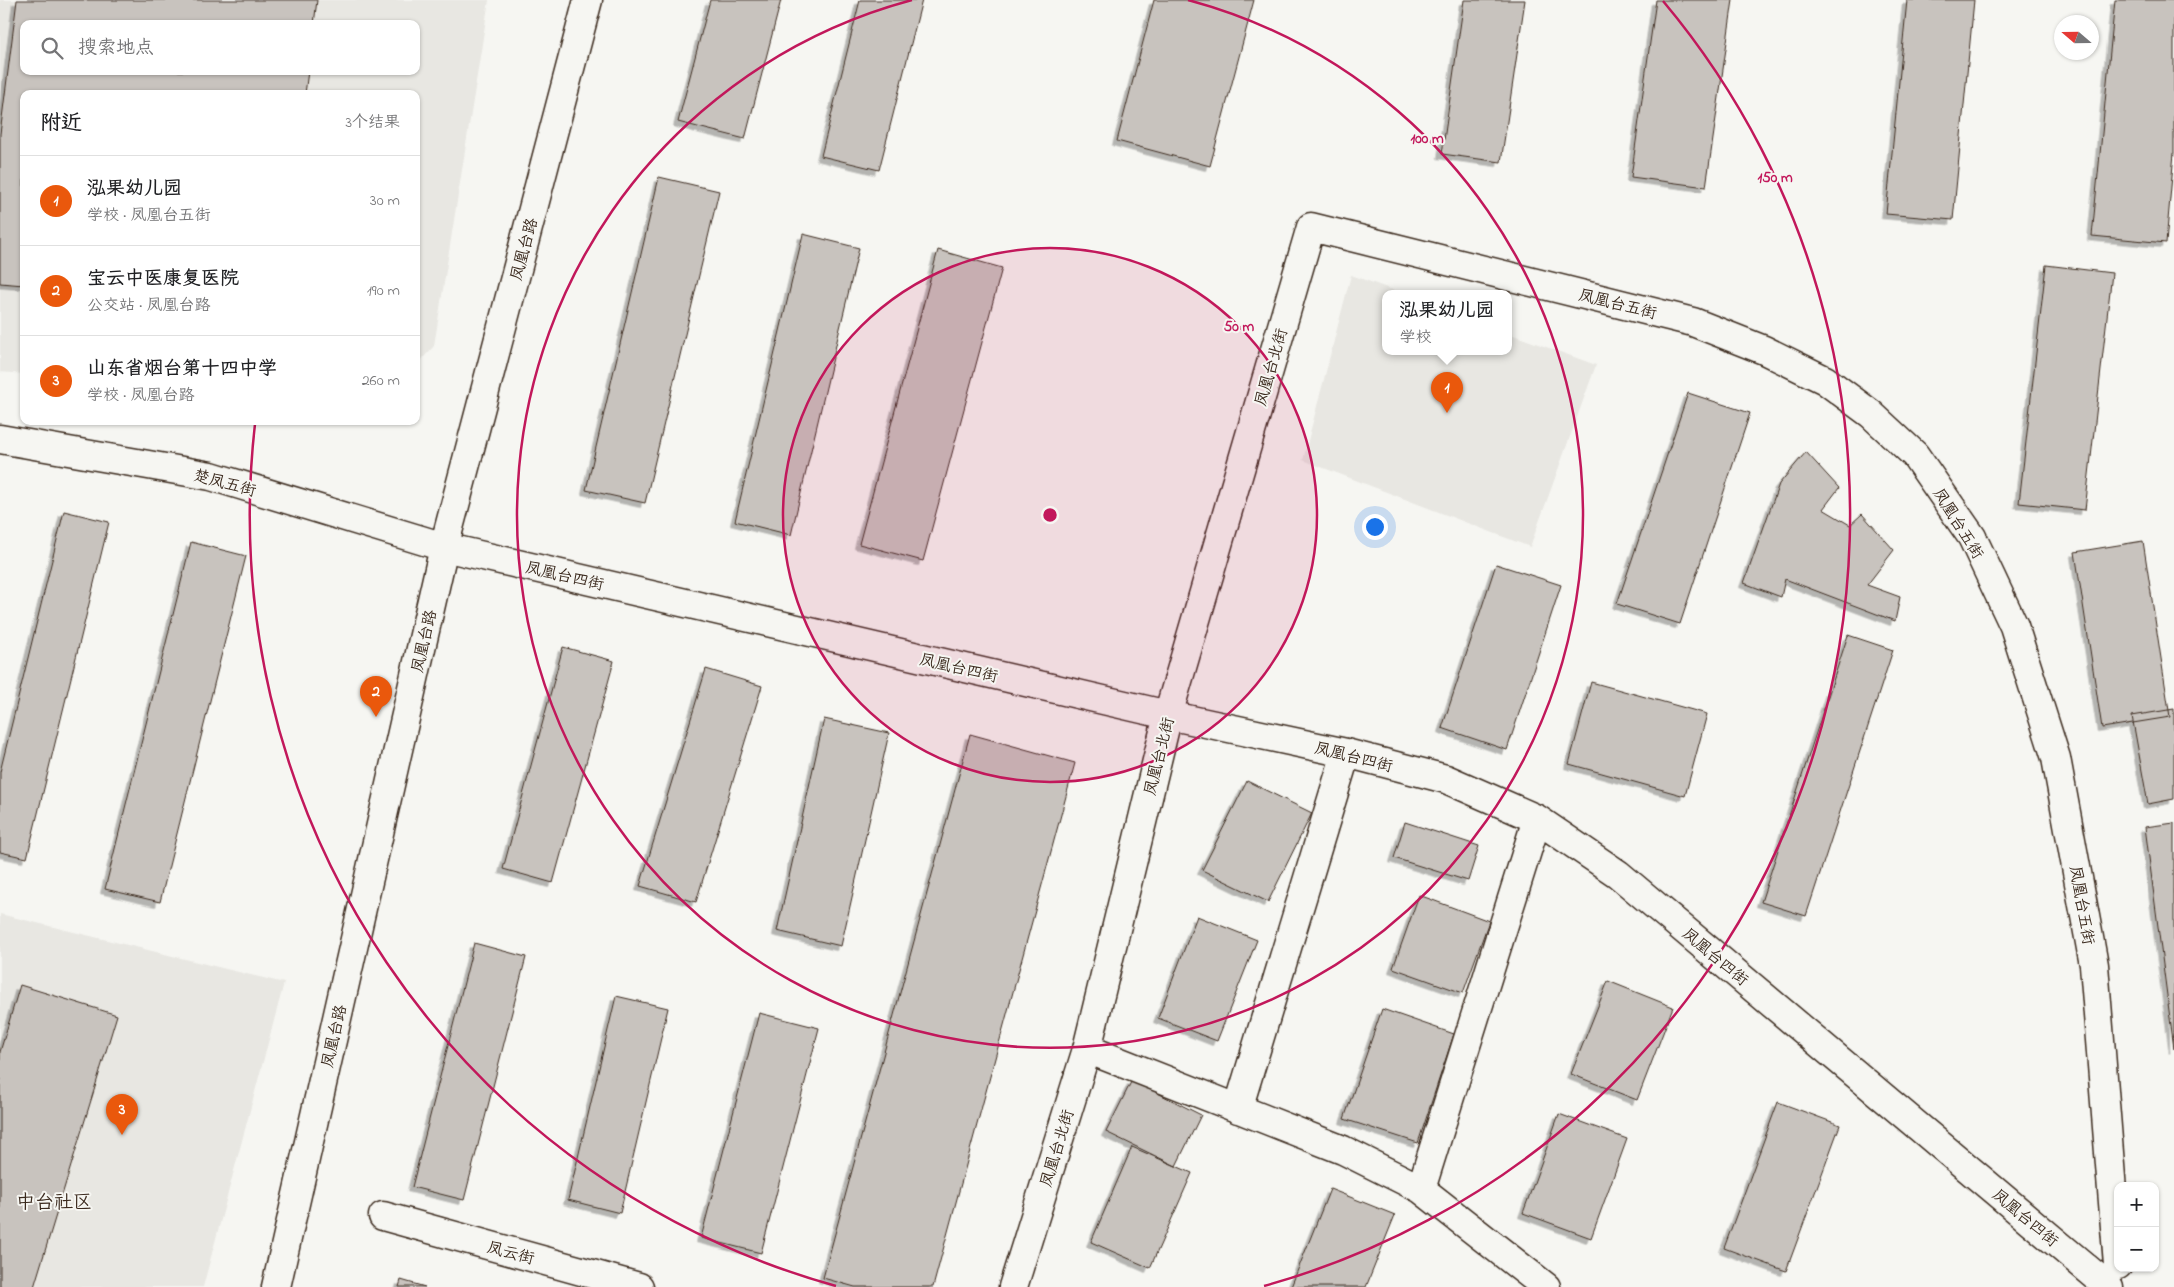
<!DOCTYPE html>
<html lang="zh">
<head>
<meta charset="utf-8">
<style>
	body { margin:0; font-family:"Indie Flower","LXGW WenKai TC",sans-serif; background:#f2f2f2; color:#202124 }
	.controls { position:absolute; right:15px; bottom:15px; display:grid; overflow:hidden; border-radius:10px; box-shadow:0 1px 4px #0004 }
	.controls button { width:45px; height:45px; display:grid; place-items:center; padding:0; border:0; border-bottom:1px solid #e0e0e0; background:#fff; color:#202124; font:25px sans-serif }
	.compass { position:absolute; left:2054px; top:15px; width:45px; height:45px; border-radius:50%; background:#fff; box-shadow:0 1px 4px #0004; rotate:290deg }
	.you { position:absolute; left:1374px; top:526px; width:18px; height:18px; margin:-12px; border:4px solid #fff; border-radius:50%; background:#1a73e8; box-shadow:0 0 0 8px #1a73e833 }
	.badge { display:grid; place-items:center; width:32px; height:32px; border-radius:50%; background:#ea580c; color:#fff; font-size:16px; font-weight:700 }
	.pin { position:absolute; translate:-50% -41px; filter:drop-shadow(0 1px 2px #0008) }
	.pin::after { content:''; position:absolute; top:26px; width:18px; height:15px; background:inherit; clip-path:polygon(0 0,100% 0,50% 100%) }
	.popup { position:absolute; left:1382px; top:290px; width:130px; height:65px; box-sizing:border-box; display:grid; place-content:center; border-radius:10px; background:#fff; filter:drop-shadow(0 1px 4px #0005); font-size:16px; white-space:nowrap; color:#757577 }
	.popup b { font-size:19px; color:#202124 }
	.popup::after { content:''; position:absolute; left:50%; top:100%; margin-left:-10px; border:10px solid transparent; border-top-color:#fff }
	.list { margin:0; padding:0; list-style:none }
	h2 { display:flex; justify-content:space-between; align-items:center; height:65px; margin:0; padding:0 20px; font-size:21px }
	h2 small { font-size:16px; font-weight:400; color:#757577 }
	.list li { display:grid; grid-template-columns:32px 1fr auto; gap:15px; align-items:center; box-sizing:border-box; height:90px; padding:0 20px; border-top:1px solid #e0e0e0 }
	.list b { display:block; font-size:19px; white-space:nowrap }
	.list p { margin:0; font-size:16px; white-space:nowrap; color:#757577 }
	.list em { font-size:16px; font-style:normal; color:#757577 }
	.icon { flex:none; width:28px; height:28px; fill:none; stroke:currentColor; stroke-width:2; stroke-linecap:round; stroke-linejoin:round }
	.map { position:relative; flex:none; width:2174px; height:1287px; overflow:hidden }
	.search { position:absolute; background:#fff; box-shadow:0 1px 4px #0004; left:20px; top:20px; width:400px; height:55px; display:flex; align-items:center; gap:12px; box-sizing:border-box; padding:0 18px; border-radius:10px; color:#757577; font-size:19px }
	.panel { position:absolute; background:#fff; box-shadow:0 1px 4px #0004; left:20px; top:90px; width:400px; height:335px; border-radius:10px }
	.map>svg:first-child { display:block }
	.built { fill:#e8e7e2; fill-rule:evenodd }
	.building { fill:#c8c3be; stroke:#3b2a1e; filter:url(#shadow) }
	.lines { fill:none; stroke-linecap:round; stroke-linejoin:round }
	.street-casing { stroke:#3b2a1e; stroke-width:31 }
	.secondary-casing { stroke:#3b2a1e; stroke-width:31 }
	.street { stroke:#f6f6f2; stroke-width:28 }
	.secondary { stroke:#f6f6f2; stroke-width:28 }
	.ring { fill:none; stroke:#c2185b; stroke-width:2.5 }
	.labels { text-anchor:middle; stroke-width:4; stroke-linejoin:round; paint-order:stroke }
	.street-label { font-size:16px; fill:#3b2a1e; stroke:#f6f6f2 }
	.quarter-label { font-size:19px; fill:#3b2a1e; stroke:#f6f6f2 }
	.centre { fill:#c2185b; stroke:#f6f6f2; stroke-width:2.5 }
	.ring-label { font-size:15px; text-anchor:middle; font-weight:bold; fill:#c2185b; stroke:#f6f6f2; stroke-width:4; stroke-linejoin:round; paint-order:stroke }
</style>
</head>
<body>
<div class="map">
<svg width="2174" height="1287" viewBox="0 0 2174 1287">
	<defs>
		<filter id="shadow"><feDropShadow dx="-4.5" dy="4.5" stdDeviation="0" flood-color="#0004"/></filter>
	</defs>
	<rect width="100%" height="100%" fill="#f6f6f2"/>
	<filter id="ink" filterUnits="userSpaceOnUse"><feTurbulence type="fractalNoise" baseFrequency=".02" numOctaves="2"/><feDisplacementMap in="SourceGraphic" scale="10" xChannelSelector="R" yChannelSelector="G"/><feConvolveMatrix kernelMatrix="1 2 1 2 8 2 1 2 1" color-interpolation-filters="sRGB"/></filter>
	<g filter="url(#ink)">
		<path class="built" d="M0 0H489L434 346 416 366V94H24V374L0 372ZM24 24H416V71H24Z
			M1351 275 1404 294H1386V352H1508V333L1596 365 1530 547 1303 460Z
			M0 914 284 983 203 1287H0Z"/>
		<path class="building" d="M17 0H317L314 24H24V71H308L305 94H24V285L0 283V134Z
			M710 0H781L745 139 678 122Z
			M860 0H922L879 170 821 156Z
			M1154 0H1254L1210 166 1117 141Z
			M1464 0H1525L1501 162 1442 154Z
			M1656 0H1733L1706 187 1631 177Z
			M1907 0H1974L1953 220 1886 214Z
			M2115 0H2174V153L2166 243 2092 236Z
			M659 177 719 191 645 503 586 490Z
			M803 234 859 248 791 535 735 521Z
			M938 250 1002 268 923 561 859 544Z
			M2046 265 2112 273 2085 510 2019 503Z
			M1688 393 1750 413 1680 624 1617 604Z
			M1806 452 1839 488 1823 509 1850 525 1862 514 1894 550 1867 585 1900 597 1895 621 1785 579 1781 597 1744 583 1779 484Z
			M64 511 109 522 27 858 0 852V772Z
			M2143 541 2170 717 2102 728 2075 552Z
			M191 542 246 556 160 902 105 889Z
			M1496 564 1561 585 1507 750 1442 728Z
			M1848 635 1893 650 1806 916 1761 902Z
			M563 647 614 661 553 883 503 869Z
			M706 669 762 686 696 902 640 886Z
			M1591 682 1707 714 1685 796 1569 764Z
			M2174 709V799L2148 804 2132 716Z
			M824 719 889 733 841 946 777 931Z
			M970 734 1075 763 933 1287H855L823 1278Z
			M1247 781 1312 813 1268 902 1202 870Z
			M1405 822 1479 846 1468 881 1394 858Z
			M2174 823V1049L2145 827Z
			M1419 895 1489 921 1463 993 1393 968Z
			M1197 916 1257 940 1217 1041 1158 1018Z
			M474 943 526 957 464 1200 412 1187Z
			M1608 981 1673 1007 1637 1100 1571 1074Z
			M20 985 117 1015 34 1287H0V1052Z
			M616 996 668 1008 620 1213 568 1200Z
			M1382 1009 1454 1034 1418 1143 1344 1119Z
			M759 1013 819 1028 761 1253 701 1238Z
			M1132 1080 1201 1115 1176 1166 1106 1132Z
			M1778 1102 1840 1125 1786 1271 1724 1248Z
			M1559 1114 1627 1139 1591 1238 1523 1213Z
			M1132 1147 1192 1173 1150 1268 1091 1242Z
			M1330 1189 1395 1215 1366 1287H1291Z
			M401 1280 425 1287H399Z"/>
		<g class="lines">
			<g class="street-casing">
				<path id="street" d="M0 439 211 476 444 547 1168 715 1346 753 1446 779 1537 819 1618 874 2109 1287
					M1087 1049 1343 1150 1421 1189 1546 1287
					M1238 1109 1346 753
					M1421 1189 1537 819
					M383 1216 639 1287
					M1013 1287 1087 1049 1168 715 1311 227 1693 322 1764 350 1825 380 1871 414 1915 455 1972 537 2014 626 2056 758 2094 965 2118 1265"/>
			</g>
			<g class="secondary-casing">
				<path id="secondary" d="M276 1287 444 547 588 0"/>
			</g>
			<use href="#street" class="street"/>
			<use href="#secondary" class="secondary"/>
		</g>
	</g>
	<circle cx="1050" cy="515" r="267" fill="#c2185b" fill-opacity=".12"/>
	<g class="ring">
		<circle cx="1050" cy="515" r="267"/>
		<path d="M1188 0A533 533 0 1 1 912 0"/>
		<path d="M836 1286A800 800 0 0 1 255 424M1663 1A800 800 0 0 1 1264 1286"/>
	</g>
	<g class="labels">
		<g class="street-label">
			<text transform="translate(523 249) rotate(-75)" y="6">凤凰台路</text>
			<text transform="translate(1618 303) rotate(14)" y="6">凤凰台五街</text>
			<text transform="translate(1270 367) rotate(-74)" y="6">凤凰台北街</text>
			<text transform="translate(225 482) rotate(15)" y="6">楚凤五街</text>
			<text transform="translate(1959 523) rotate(58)" y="6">凤凰台五街</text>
			<text transform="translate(565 575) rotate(13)" y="6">凤凰台四街</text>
			<text transform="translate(423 641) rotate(-77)" y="6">凤凰台路</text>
			<text transform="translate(959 667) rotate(13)" y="6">凤凰台四街</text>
			<text transform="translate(1158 756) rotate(-76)" y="6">凤凰台北街</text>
			<text transform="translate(1354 756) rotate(14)" y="6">凤凰台四街</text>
			<text transform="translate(2083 905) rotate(80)" y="6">凤凰台五街</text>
			<text transform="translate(1716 956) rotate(40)" y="6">凤凰台四街</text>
			<text transform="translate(333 1036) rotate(-77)" y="6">凤凰台路</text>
			<text transform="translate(1056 1148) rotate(-73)" y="6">凤凰台北街</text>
			<text transform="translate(2026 1217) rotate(40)" y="6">凤凰台四街</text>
			<text transform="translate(511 1252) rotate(15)" y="6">凤云街</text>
		</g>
		<g class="quarter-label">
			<text x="54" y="1208">中台社区</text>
		</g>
	</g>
	<circle cx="1050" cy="515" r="8" class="centre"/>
	<g class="ring-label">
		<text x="1427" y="143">100 m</text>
		<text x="1775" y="182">150 m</text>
		<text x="1239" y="331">50 m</text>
	</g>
</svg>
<div class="controls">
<button>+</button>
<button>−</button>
</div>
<svg class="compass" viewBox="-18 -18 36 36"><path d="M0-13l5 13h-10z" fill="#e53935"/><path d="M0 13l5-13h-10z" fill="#757577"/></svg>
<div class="you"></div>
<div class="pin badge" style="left:1447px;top:413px">1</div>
<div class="popup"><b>泓果幼儿园</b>学校</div>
<div class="pin badge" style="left:376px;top:717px">2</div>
<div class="pin badge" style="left:122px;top:1135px">3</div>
<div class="search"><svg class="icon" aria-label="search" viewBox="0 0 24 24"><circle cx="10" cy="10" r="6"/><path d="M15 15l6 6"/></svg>搜索地点</div>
<section class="panel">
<h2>附近<small>3个结果</small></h2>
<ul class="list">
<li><span class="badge">1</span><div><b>泓果幼儿园</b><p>学校 · 凤凰台五街</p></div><em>30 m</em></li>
<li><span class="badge">2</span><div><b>宝云中医康复医院</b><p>公交站 · 凤凰台路</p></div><em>190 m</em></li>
<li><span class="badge">3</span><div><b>山东省烟台第十四中学</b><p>学校 · 凤凰台路</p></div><em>260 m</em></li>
</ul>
</section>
</div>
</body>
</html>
